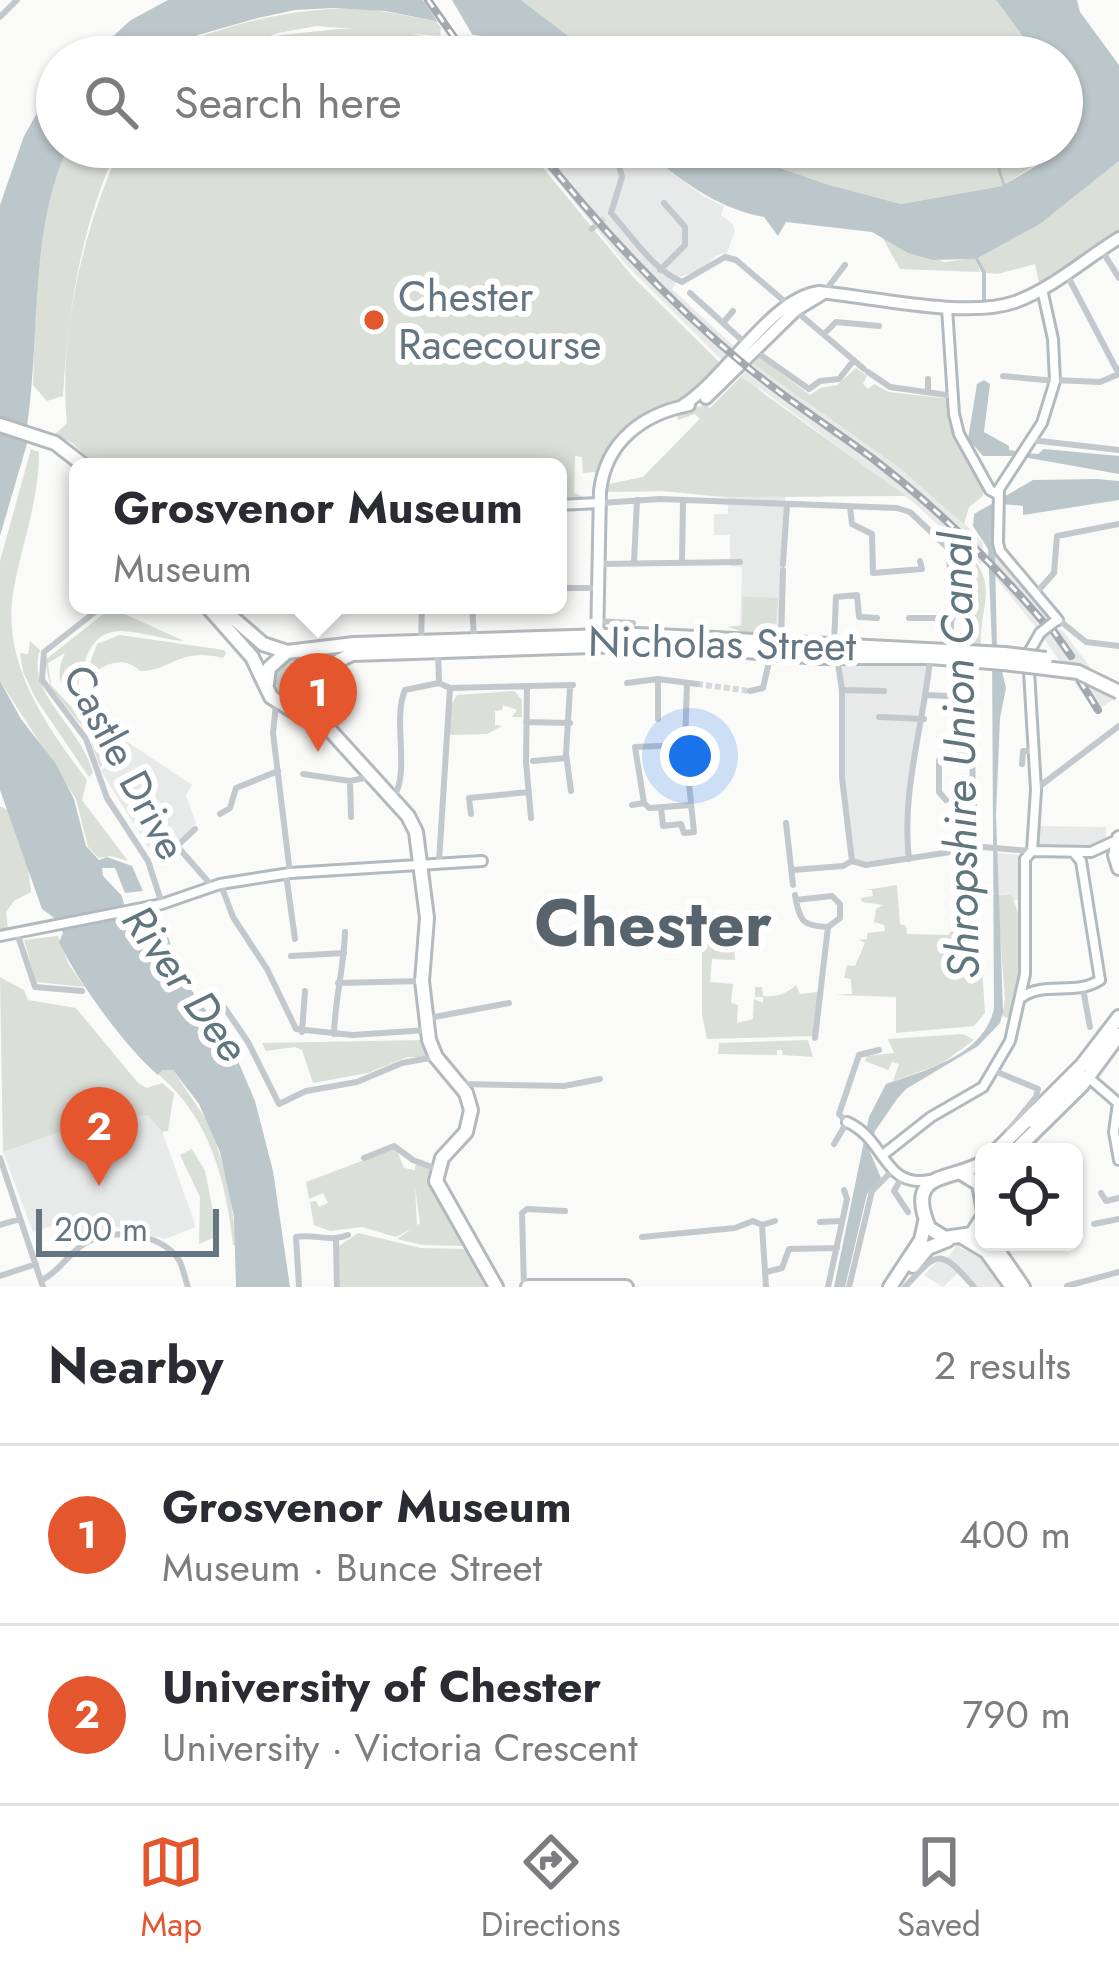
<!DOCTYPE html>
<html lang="en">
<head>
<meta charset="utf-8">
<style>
	body { margin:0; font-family:Jost,sans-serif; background:#f2f2f3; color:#2b2b33 }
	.controls { position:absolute; right:36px; bottom:36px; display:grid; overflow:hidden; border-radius:18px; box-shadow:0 3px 9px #0004 }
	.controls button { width:108px; height:108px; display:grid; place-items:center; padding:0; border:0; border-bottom:3px solid #e1e1e2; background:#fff; color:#2b2b33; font:60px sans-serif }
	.scale { position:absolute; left:36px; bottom:30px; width:183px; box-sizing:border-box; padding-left:12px; border:6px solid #657683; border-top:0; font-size:33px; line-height:42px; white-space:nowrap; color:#657683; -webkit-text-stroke:9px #fff; paint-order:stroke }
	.you { position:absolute; left:690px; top:756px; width:42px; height:42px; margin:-30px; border:9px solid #fff; border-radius:50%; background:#1a73e8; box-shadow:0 0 0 18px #1a73e833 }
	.badge { display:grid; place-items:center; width:78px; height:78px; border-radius:50%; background:#e4572e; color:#fff; font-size:39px; font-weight:700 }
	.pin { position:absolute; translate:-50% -99px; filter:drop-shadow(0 3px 6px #0008) }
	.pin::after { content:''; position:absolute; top:63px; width:42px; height:36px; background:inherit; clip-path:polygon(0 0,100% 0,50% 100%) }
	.popup { position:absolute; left:69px; top:458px; width:498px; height:156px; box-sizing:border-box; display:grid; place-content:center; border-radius:18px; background:#fff; filter:drop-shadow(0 3px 9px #0005); font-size:39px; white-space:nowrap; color:#7c7c81 }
	.popup b { font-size:45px; color:#2b2b33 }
	.popup::after { content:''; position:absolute; left:50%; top:100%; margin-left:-24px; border:24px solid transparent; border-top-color:#fff }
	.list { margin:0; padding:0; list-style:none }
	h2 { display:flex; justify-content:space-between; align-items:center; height:156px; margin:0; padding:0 48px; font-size:51px }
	h2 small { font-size:39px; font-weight:400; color:#7c7c81 }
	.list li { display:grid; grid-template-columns:78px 1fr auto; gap:36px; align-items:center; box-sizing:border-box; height:180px; padding:0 48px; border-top:3px solid #e1e1e2 }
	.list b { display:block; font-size:45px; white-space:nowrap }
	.list p { margin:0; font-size:39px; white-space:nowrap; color:#7c7c81 }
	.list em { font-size:39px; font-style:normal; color:#7c7c81 }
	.icon { flex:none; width:66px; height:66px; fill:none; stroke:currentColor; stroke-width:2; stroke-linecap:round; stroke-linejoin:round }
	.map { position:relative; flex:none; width:1119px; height:1287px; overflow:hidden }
	.search { position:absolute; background:#fff; box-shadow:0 3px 9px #0004; left:36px; right:36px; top:36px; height:132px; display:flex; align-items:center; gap:30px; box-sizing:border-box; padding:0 42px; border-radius:66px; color:#7c7c81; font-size:45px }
	.sheet { height:516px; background:#fff }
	nav { display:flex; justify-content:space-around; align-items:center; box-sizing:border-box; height:168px; border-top:3px solid #e1e1e2; background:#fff; font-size:33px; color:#7c7c81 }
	nav a { display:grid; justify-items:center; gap:6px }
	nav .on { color:#e4572e }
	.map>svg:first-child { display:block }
	.built { fill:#e8e9e9 }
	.green { fill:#dadfd7 }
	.water { fill:#bbc7cb }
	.pier { fill:#fafaf8 }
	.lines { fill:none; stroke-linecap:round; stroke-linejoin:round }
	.stream { stroke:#bbc7cb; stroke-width:3 }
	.street-tunnel { stroke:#d5d9db; stroke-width:6; stroke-dasharray:6 3; stroke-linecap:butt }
	.secondary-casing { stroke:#b3babf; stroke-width:14 }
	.primary-casing { stroke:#b5babe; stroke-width:16 }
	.highway-casing { stroke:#b4b9bd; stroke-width:18 }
	.street { stroke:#c3c8cc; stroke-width:6 }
	.secondary { stroke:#fff; stroke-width:8 }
	.primary { stroke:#fff; stroke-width:10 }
	.highway { stroke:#fff; stroke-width:12 }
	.rail-casing { stroke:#a2aab0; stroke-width:8 }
	.rail { stroke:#fff; stroke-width:3; stroke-dasharray:9; stroke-linecap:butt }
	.secondary-bridge-casing { stroke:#b3babf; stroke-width:14; stroke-linecap:butt }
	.highway-bridge-casing { stroke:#b4b9bd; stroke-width:18; stroke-linecap:butt }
	.secondary-bridge { stroke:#fff; stroke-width:8 }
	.highway-bridge { stroke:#fff; stroke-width:12 }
	.poi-dot { fill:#e4572e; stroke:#fff; stroke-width:4.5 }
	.labels { text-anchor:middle; stroke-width:12; stroke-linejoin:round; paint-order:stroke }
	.poi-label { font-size:42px; fill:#657683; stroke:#fff; text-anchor:start }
	.street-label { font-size:42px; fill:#657683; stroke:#fff }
	.water-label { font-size:45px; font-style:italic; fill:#60757c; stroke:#fff }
	.town-label { font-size:66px; font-weight:bold; fill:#57646e; stroke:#fff }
</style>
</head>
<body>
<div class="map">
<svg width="1119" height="1287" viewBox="0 0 1119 1287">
	<rect width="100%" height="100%" fill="#fafaf8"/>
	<path class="built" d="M529 147H639L703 196 724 206 721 215 732 223 735 231 727 253 717 255 700 271 679 277 672 289 738 350 726 364 626 265Z
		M753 364 897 466 961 520 983 543 982 565 913 502 758 387 823 497H785L778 641 740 637 742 567 730 566V535H714V514H728V498L663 491 607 492 605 485 643 477Z
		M995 555 1050 616 1038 630 995 577Z
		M1053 628 1062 630 1114 699 1095 712 1043 637Z
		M931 658 924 719 909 783V859L854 863 848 848 840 664Z
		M126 741 192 785 186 795 196 823 177 842 151 852 101 771Z
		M1038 826 1106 827 1107 846 1069 848 1034 845Z
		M996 853 1020 855 1022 900 1010 901 1009 893 999 894Z
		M125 1109 155 1111 196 1227 165 1239 118 1227 97 1231 78 1241 70 1220 33 1232 3 1152Z
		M959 1243 960 1248 977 1254 1003 1287H976L961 1270 943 1287 928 1278 924 1275 939 1260 944 1262Z"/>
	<path class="green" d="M521 0H996L1038 57H596Z
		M364 8 435 21 441 27 440 36 317 26 278 33 213 57H152C221 24 288 8 364 8Z
		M338 29C372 29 435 28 457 57H221L282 35Z
		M68 147H118C81 225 68 310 63 396L47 401 33 385C36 306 34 220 68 147Z
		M121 147H526L633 277 722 365C713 373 704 383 694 391 648 424 621 406 596 472L583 473 582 457 575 456 574 493 588 499 558 501V467H98L72 443 55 434 67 423C58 336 84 225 121 147Z
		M720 147H1062L1002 186 901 204 826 184Z
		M1119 161V233L1051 279 1039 283 1035 264 998 274 986 273 978 258 1040 224Z
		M882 237 944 262 975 258 980 272 900 269Z
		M759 357 810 395 820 388 837 385 856 368 867 376 863 384 868 389 874 384 889 392 951 399 953 428 983 487V496L969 507 964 524 897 466 753 364Z
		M741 377 906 496 728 497 663 491 607 492 605 485 643 477 700 419 695 414 678 420 677 415 706 404 710 408Z
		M31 449 39 452C39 500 23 540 14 587 0 661 44 723 87 780L82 800 128 861 111 856 99 858 88 847 76 799 0 681V561Z
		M962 546C1003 585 978 604 981 649L969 648 963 623Z
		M743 597 778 598 776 623 771 624 767 635 749 634 728 627 742 625Z
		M111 608 184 641C144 639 102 610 85 661 79 679 75 690 80 708 62 690 53 678 65 653L48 663 51 685 115 754 100 767 88 734 50 686 45 660Z
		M120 635 224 650 226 654 223 658C178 647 173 671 140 671 126 657 109 662 97 671L89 666 97 644Z
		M30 641 40 650C25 693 81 726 93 773L89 777 36 699 23 672 20 653 28 654Z
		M273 681a23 23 0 1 1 46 0a23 23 0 1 1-46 0Z
		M514 691 522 700V717H512L517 710 503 705 502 710 495 711V725L502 726 487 734 448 735 451 705 457 695Z
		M0 806 9 811 28 867 31 892 14 901 6 912 8 929 0 931Z
		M897 885 900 924 906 926 907 934 948 935 953 929 956 935 980 936 985 1013 974 1026 896 1033V997L835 995 852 994 851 979 844 978 847 965 855 966 865 943 859 940 867 939V933L885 931 884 925 874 922 876 909 883 905 862 902 861 898 873 896 872 890H865Z
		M1010 894C1030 925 1020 982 1012 1020L1002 1016 1005 1000 997 895Z
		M722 930 733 931 735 960 712 959 710 982 733 984 731 1003 738 1005 737 1023 753 1019 754 999 763 1003V997H755V987H762L763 996C776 997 785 995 796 985L800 994 818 992 813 1036 707 1039 702 1014V947Z
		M58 936 69 965 85 987 36 982 24 940Z
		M0 977 24 990 28 1000 76 1008 138 1083 147 1088 162 1083 174 1093 168 1131 162 1132 148 1115 125 1117 122 1110 3 1152Z
		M963 1034 974 1040 941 1064 893 1081 899 1064 892 1062 888 1070 865 1061 867 1056 894 1053 888 1039Z
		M425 1040 426 1057H407L368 1073 313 1083 302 1050 295 1047 266 1051 262 1043Z
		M808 1040 813 1057 783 1055 782 1050H777V1055L718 1054 719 1043Z
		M163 1070H173L211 1127 228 1182 237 1245H233C226 1181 210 1118 159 1075Z
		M396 1148 404 1168 415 1170 416 1161 433 1168 432 1180 463 1246 422 1245 397 1239 420 1223 415 1187 417 1226 396 1237 362 1227 330 1231 314 1225 310 1202 316 1201 319 1207 328 1203 323 1193 309 1199 306 1182Z
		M192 1149 205 1171 218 1236 199 1244 200 1197 180 1155Z
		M358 1233 421 1248 465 1249 488 1287H340L339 1246Z"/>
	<path class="water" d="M168 0H521L596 57H515L483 36 458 33 435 21 385 11 334 8 295 10 258 18 198 35 152 57H90L131 20Z
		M996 0H1077L1080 12 1119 65V161L1040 224 978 258 986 272V300H982V273L975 259 933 260 908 253 872 232 786 222 778 236 764 217C712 207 680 178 639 147H720L826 184 901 204 1002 186 1048 159 1077 132C1077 113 1072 106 1064 90 1060 81 1062 67 1062 57H1038Z
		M57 88V147H68C28 234 41 333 27 426L31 430 0 536V205L24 136 44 101Z
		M984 380 990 384 984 432 1009 446V450L1016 451 1012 456H983L968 439 977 384Z
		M1044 449 1119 456V474L1023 457 1026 453 1038 454Z
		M1097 479 1119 481V500L1023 515V506L1001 504 994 512 997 649 1006 688 1000 718 996 815 1003 1012 1000 1023 978 1046 906 1089 897 1099 875 1131 870 1152 881 1178 867 1194 845 1287H834L869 1117 886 1084C926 1070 983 1056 994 1009L992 646 988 549 973 526 974 514 1033 480Z
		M0 681 21 719 56 764 74 799 86 846 99 860 107 857 132 866 143 891 125 893 115 868H102L103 876 122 896 125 909H153L169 939 180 974 232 1047 255 1101 273 1171 290 1287H236L234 1217 220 1152 199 1104 173 1070H163L158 1075C125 1047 78 982 59 942L63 933 57 920 42 909 0 790Z"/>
	<path class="pier" d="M423 0H452L476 41 446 34Z"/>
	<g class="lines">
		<path class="stream" d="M998 57 1003 53 1012 57
			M1030 57 1035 53
			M982 147 1000 157 999 170 1004 185"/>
		<path class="street-tunnel" d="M593 228 605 218
			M697 684 750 691"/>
		<g class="secondary-casing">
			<path id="secondary" d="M1042 289 1053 339 1055 381 1042 423 999 489 998 543 1000 551 1058 620 1054 622
				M947 308 954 414 959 434 990 490 997 494
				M558 505 599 503
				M1032 851 1036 790 1028 654 1040 633
				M1032 851 1091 852 1117 840
				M0 936 162 904 220 884 290 873 482 861
				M1022 997C1044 981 1076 996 1100 980L1081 861 1074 853
				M1089 1078 1118 1103 1114 1132 1119 1160
				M847 1122C886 1139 883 1189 930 1180
				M1032 1123 1082 1075
				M884 1154 931 1117 983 1087 1010 1041 1025 974V859L1032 851"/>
		</g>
		<g class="primary-casing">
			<path id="primary" d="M706 398 796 310 821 295
				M682 406C726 379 771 298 819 292 873 297 966 319 1015 302 1053 288 1085 259 1119 238
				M597 644 600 491C606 441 643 414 689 405"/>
		</g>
		<g class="highway-casing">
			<path id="highway" d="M0 425 55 443 86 467
				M206 605 252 657 271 697 292 710 317 702 326 684 318 660 302 651
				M218 605 263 644 284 651
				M267 684 269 668 287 652 354 644 638 635 1005 654
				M326 684 338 661 352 654 655 644 820 657H930L1003 663
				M304 709 328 728 408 816 416 832 427 918 422 981 429 1040 436 1057 466 1093 471 1110 466 1132 442 1158 436 1181 496 1287
				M1119 838 1115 855 1119 868
				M995 1152 1083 1064 1119 1017
				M1014 1152 1082 1085 1119 1035
				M984 1162C952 1182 904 1169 929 1228L945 1238 972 1234 984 1215
				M961 1173 979 1184 984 1211
				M964 1238 986 1251 1012 1287
				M992 1242 1023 1287
				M913 1266 928 1248 948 1240
				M528 1287H626
				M890 1287 921 1240 925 1222"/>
		</g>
		<path class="street" d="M0 17 17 0
			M611 213C632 236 653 270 682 282L725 257 736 260 864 369
			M611 213 622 177 617 157
			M592 229 593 228
			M1101 249 1119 278
			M660 270 685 245V227L664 203
			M1066 273 1119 374
			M825 291 845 265
			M690 293 745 343
			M723 323 733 311
			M824 334 836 322 879 326
			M762 356 809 389 820 381 839 379 854 360
			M868 372 890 387 954 396
			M1003 376 1055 381
			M928 379V391
			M1054 380 1100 382 1119 374
			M1031 440 1119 450
			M601 503 660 499 897 508 910 512 948 548 953 599 949 650
			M850 507 852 524 872 534 873 573 922 569 920 561
			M634 562 637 500
			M682 562 683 502
			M600 564 740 562
			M783 564 787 505
			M558 588H596
			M1037 592 1054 573 1057 536 1119 524
			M104 605 44 652 42 680 86 739 107 798 148 861 162 904
			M472 605 474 638
			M909 618H953
			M1059 620 1086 642 1119 646
			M598 621 633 623
			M421 643 422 605
			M781 644 783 570
			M834 644 836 597 857 595 859 617 877 618
			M438 652 439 681
			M837 657 842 690V778L852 861
			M658 679V719
			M627 683 658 679 697 684
			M527 688 526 762 531 818
			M570 688 566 754 571 791
			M842 690 884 691
			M750 691 763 688 771 653
			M926 695 969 697 976 848
			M276 704 273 733 290 873
			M879 717 924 719
			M526 722 570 723
			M533 761 566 758
			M1022 764 1023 751H1031
			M303 774 350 781 369 777
			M350 781 351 817
			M1036 789 1119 726
			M393 798C411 773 392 721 405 690L439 683 450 688 573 685
			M946 800 939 792V760L947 755 971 756
			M644 803 635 747 685 745
			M632 805 644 803 649 808 691 805
			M661 807 663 826 681 824 684 833 694 832 685 745 687 683
			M220 814 230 808 236 788 278 771
			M471 814 469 798 529 792
			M786 823 793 885
			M195 829 177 846 212 886
			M909 859C901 792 923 727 930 660
			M439 862 450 688
			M793 870 843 866 852 861 866 865 983 847 1031 851
			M286 874 295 939
			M221 885 233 917 267 969 296 1029 352 1035 428 1030
			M795 895 796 900 832 896 840 904V918L828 927C805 926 800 923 796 900
			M17 933 35 987 82 991
			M291 956 344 953
			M338 983 422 981
			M1083 989 1090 1027
			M220 1001 248 1042 279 1104 306 1091 357 1082 402 1063 435 1057
			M429 1018 509 1003
			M302 1032 305 991
			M334 1034C335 998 344 968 345 932
			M815 1038 828 927
			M995 1071 1038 1089 1036 1097 1009 1130
			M461 1084 564 1086 600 1079
			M834 1144 847 1122 839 1114 859 1055 879 1050
			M0 1158 43 1287
			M364 1158 394 1146 413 1160 437 1169
			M901 1179 894 1191 908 1212
			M1101 1193 1106 1201 1119 1198
			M820 1222 842 1221
			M1094 1224 1119 1219
			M0 1225 20 1219
			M762 1225 766 1287
			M642 1237 735 1228 753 1221 762 1225 775 1221
			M336 1240 337 1287
			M766 1272 782 1268 789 1249 837 1248
			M0 1276 36 1264
			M42 1280C59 1272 68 1254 84 1244 110 1227 161 1232 179 1260 183 1267 185 1279 188 1287
			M1067 1286 1119 1272
			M299 1287 296 1237C315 1233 330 1243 348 1235
			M524 1287 522 1213 527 1209 565 1211
			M828 1287 847 1199 844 1190
			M849 1287 872 1191 892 1171
			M905 1287C938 1251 939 1247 974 1287"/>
		<use href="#secondary" class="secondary"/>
		<use href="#primary" class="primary"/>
		<use href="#highway" class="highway"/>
		<g class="rail-casing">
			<path id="rail" d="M428 0 468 57
				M536 147C599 227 667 301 746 366 786 399 830 427 872 458 935 506 993 563 1045 624
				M1052 629 1071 656
				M1080 681 1098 710"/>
		</g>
		<use href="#rail" class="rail"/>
		<g class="secondary-bridge-casing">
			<path id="secondary-bridge" d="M1040 633 1054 622"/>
		</g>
		<g class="highway-bridge-casing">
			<path id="highway-bridge" d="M1005 654 1046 659
				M1003 663 1078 672 1119 692"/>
		</g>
		<use href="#secondary-bridge" class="secondary-bridge"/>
		<use href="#highway-bridge" class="highway-bridge"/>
	</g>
	<circle class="poi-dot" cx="374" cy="320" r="12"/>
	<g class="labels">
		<g class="poi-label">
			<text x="398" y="311">Chester<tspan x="398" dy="48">Racecourse</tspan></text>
		</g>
		<g class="street-label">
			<text transform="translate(722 643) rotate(1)" y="15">Nicholas Street</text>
			<text transform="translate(125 762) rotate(62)" y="15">Castle Drive</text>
		</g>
		<g class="water-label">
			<text transform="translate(959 756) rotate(-91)" y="16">Shropshire Union Canal</text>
			<text transform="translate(186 983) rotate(54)" y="16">River Dee</text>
		</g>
		<g class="town-label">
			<text x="653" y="946">Chester</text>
		</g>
	</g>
</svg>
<div class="controls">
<button><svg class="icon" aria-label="locate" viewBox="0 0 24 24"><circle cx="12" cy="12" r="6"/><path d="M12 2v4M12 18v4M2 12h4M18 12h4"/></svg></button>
</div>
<div class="scale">200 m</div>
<div class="you"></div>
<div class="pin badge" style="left:318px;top:752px">1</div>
<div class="popup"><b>Grosvenor Museum</b>Museum</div>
<div class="pin badge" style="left:99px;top:1186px">2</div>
<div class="search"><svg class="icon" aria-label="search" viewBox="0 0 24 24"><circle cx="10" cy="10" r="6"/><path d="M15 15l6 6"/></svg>Search here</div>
</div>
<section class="sheet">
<h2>Nearby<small>2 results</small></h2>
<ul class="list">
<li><span class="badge">1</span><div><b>Grosvenor Museum</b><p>Museum · Bunce Street</p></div><em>400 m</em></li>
<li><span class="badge">2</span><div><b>University of Chester</b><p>University · Victoria Crescent</p></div><em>790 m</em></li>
</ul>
</section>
<nav>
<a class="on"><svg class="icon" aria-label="map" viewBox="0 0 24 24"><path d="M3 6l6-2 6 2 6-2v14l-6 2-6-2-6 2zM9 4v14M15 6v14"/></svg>Map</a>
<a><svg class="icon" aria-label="directions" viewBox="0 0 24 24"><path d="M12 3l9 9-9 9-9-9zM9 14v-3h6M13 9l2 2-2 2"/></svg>Directions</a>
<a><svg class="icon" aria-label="saved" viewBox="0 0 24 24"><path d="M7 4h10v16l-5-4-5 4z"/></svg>Saved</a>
</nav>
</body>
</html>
